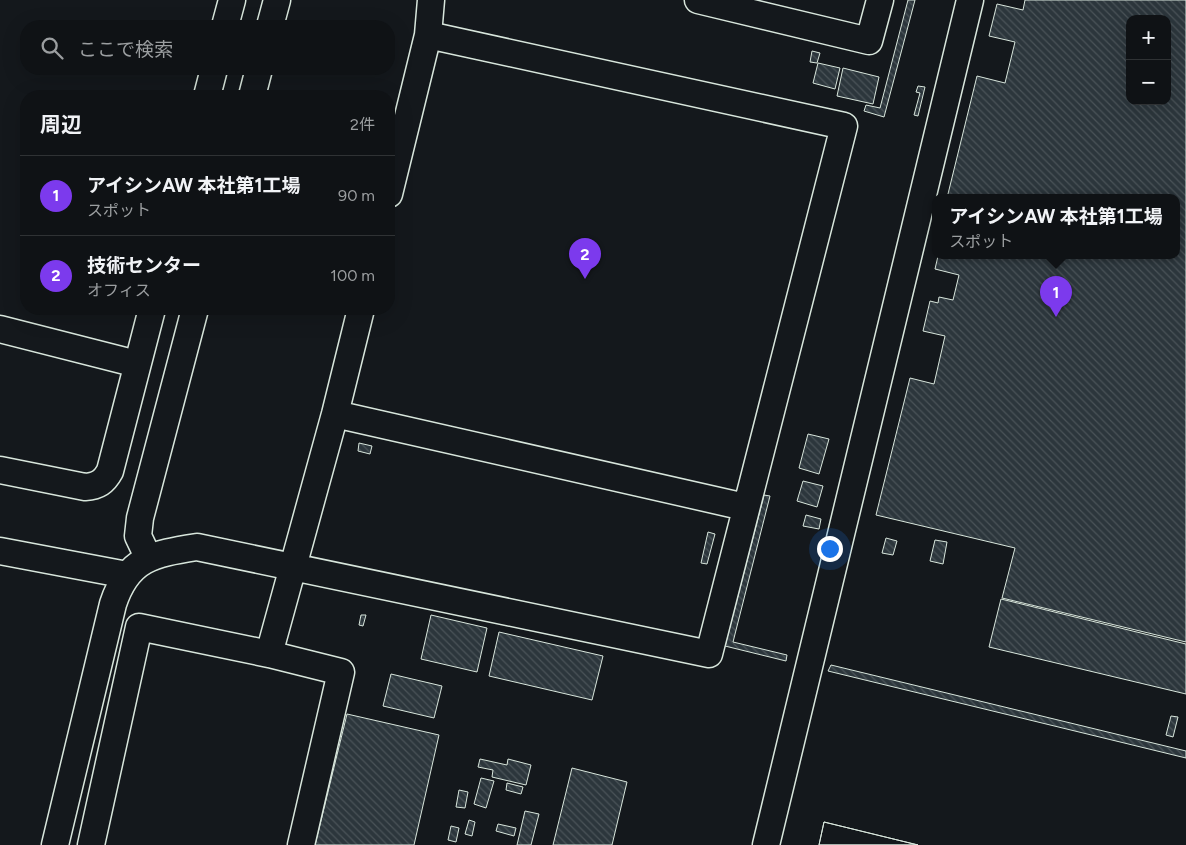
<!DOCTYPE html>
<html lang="ja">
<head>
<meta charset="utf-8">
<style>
	body { margin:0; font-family:Figtree,"Noto Sans JP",sans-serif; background:#181b1e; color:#f1f3f6 }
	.controls { position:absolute; right:15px; top:15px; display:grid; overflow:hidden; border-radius:10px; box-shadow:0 5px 20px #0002 }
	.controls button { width:45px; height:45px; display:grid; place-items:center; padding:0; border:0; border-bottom:1px solid #2f3234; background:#0f1215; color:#f1f3f6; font:25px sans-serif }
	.you { position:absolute; left:829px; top:548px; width:18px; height:18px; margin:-12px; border:4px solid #fff; border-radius:50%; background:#1a73e8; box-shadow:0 0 0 8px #1a73e833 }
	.badge { display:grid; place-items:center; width:32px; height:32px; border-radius:50%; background:#7c3aed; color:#fff; font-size:16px; font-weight:700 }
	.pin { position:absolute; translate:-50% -41px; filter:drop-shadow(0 1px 2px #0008) }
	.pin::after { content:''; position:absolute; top:26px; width:18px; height:15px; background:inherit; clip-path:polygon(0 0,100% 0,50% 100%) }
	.popup { position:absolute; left:932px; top:194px; width:248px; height:65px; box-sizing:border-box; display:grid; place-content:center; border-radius:10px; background:#0f1215; filter:drop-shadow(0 1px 4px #0005); font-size:16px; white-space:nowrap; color:#9b9ea0 }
	.popup b { font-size:19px; color:#f1f3f6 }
	.popup::after { content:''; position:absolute; left:50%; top:100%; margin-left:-10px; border:10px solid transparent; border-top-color:#0f1215 }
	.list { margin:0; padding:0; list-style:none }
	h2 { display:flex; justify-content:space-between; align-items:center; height:65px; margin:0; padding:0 20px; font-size:21px }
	h2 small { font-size:16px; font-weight:400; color:#9b9ea0 }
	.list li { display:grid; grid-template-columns:32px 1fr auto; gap:15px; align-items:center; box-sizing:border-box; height:80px; padding:0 20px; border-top:1px solid #2f3234 }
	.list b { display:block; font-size:19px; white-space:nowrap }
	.list p { margin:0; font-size:16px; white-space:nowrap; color:#9b9ea0 }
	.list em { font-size:16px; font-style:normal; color:#9b9ea0 }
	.icon { flex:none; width:28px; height:28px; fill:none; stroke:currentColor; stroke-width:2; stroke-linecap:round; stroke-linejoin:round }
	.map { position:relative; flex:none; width:1186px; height:845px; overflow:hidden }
	.search { position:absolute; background:#0f1215; box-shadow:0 5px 20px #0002; left:20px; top:20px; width:375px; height:55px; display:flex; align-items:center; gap:12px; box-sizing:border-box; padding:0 18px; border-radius:20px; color:#9b9ea0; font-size:19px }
	.panel { position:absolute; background:#0f1215; box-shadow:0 5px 20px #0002; left:20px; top:90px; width:375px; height:225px; border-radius:20px }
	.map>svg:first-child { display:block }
	.building { fill:url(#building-back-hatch); stroke:#d8e6dc; fill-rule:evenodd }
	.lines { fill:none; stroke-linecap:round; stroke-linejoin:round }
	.minor-casing { stroke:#d8e6dc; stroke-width:29 }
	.minor { stroke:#14181c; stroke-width:26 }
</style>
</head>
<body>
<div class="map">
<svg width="1186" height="845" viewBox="0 0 1186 845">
	<defs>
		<pattern id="building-back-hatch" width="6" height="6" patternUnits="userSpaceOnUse" patternTransform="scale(1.25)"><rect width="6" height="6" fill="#2c363c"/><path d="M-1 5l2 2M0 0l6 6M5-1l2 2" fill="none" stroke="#4a5358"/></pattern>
	</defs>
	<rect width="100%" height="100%" fill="#14181c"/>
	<path class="building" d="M908 0H915L884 117 864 111 866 105 880 108Z
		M1025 0H1186V642L1002 598 1015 548 876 515 910 378 934 384 945 336 923 331 930 301 938 303 939 297 953 300 959 275 935 269 938 256H1176V198H947L977 76 1005 83 1015 42 989 36 997 4 1023 10ZM1130 19H1167V101H1130Z
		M812 51 820 53 817 63 810 62Z
		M818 63 840 68 835 89 813 83Z
		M843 68 879 77 873 104 837 96Z
		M918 86 925 87 918 116 914 115 920 93 916 92Z
		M808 434 829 439 819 474 799 468Z
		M359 443 372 446 370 454 358 451Z
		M803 481 823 486 817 507 797 501Z
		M764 495 770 496 733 642 787 655 786 661 725 646Z
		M806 515 821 519 819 529 803 526Z
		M708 532 715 534 707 564 701 563Z
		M886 538 897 541 893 555 882 553Z
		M935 540 947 542 943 564 930 561Z
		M1001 599 1186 644V694L989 647Z
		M361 615H366L363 626 359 625Z
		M431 615 487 628 477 672 421 659Z
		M499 632 603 656 592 700 489 676Z
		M831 665 1186 751V758L828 671Z
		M391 674 442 686 434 718 383 706Z
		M347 714 439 735 414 845H315Z
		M1171 716 1178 717 1173 737 1166 735Z
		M480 759 507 765 508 759 531 765 526 785 492 777 493 770 478 767Z
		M572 768 627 782 612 845H553Z
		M481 778 494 781 486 808 474 804Z
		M507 783 523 787 521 794 506 790Z
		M459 790 468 792 465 808 456 807Z
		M525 811 539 814 531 845H517Z
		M469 820 475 822 472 836 465 834Z
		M824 822 918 845H819Z
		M824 822 918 845H819Z
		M498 824 516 828 514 836 496 831Z
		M451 826 459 828 456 842 448 840Z"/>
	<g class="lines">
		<g class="minor-casing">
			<path id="minor" d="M698 0 869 41 880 0
				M225 26 232 0
				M270 26 277 0
				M428 35 431 0
				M207 96 214 69
				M252 96 259 69
				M0 329 137 364
				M335 414 745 507
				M0 470 85 487C98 486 104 482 110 471L152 309
				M0 551 127 575
				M148 557 138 536 140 518 195 309
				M269 654 335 414 361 309
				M55 845 113 604C128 558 153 554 197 547L709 654 844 126 428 35 389 194
				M91 845 139 627 269 654 341 672 301 845
				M766 845 970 0"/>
		</g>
		<use href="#minor" class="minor"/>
	</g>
</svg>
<div class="controls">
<button>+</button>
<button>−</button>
</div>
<div class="you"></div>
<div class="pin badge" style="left:1056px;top:317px">1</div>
<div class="popup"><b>アイシンAW 本社第1工場</b>スポット</div>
<div class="pin badge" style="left:585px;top:279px">2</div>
<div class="search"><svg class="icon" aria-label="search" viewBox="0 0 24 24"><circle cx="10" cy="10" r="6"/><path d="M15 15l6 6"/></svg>ここで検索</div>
<section class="panel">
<h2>周辺<small>2件</small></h2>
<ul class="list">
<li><span class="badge">1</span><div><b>アイシンAW 本社第1工場</b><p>スポット</p></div><em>90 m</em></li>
<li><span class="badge">2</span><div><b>技術センター</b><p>オフィス</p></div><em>100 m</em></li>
</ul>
</section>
</div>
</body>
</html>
